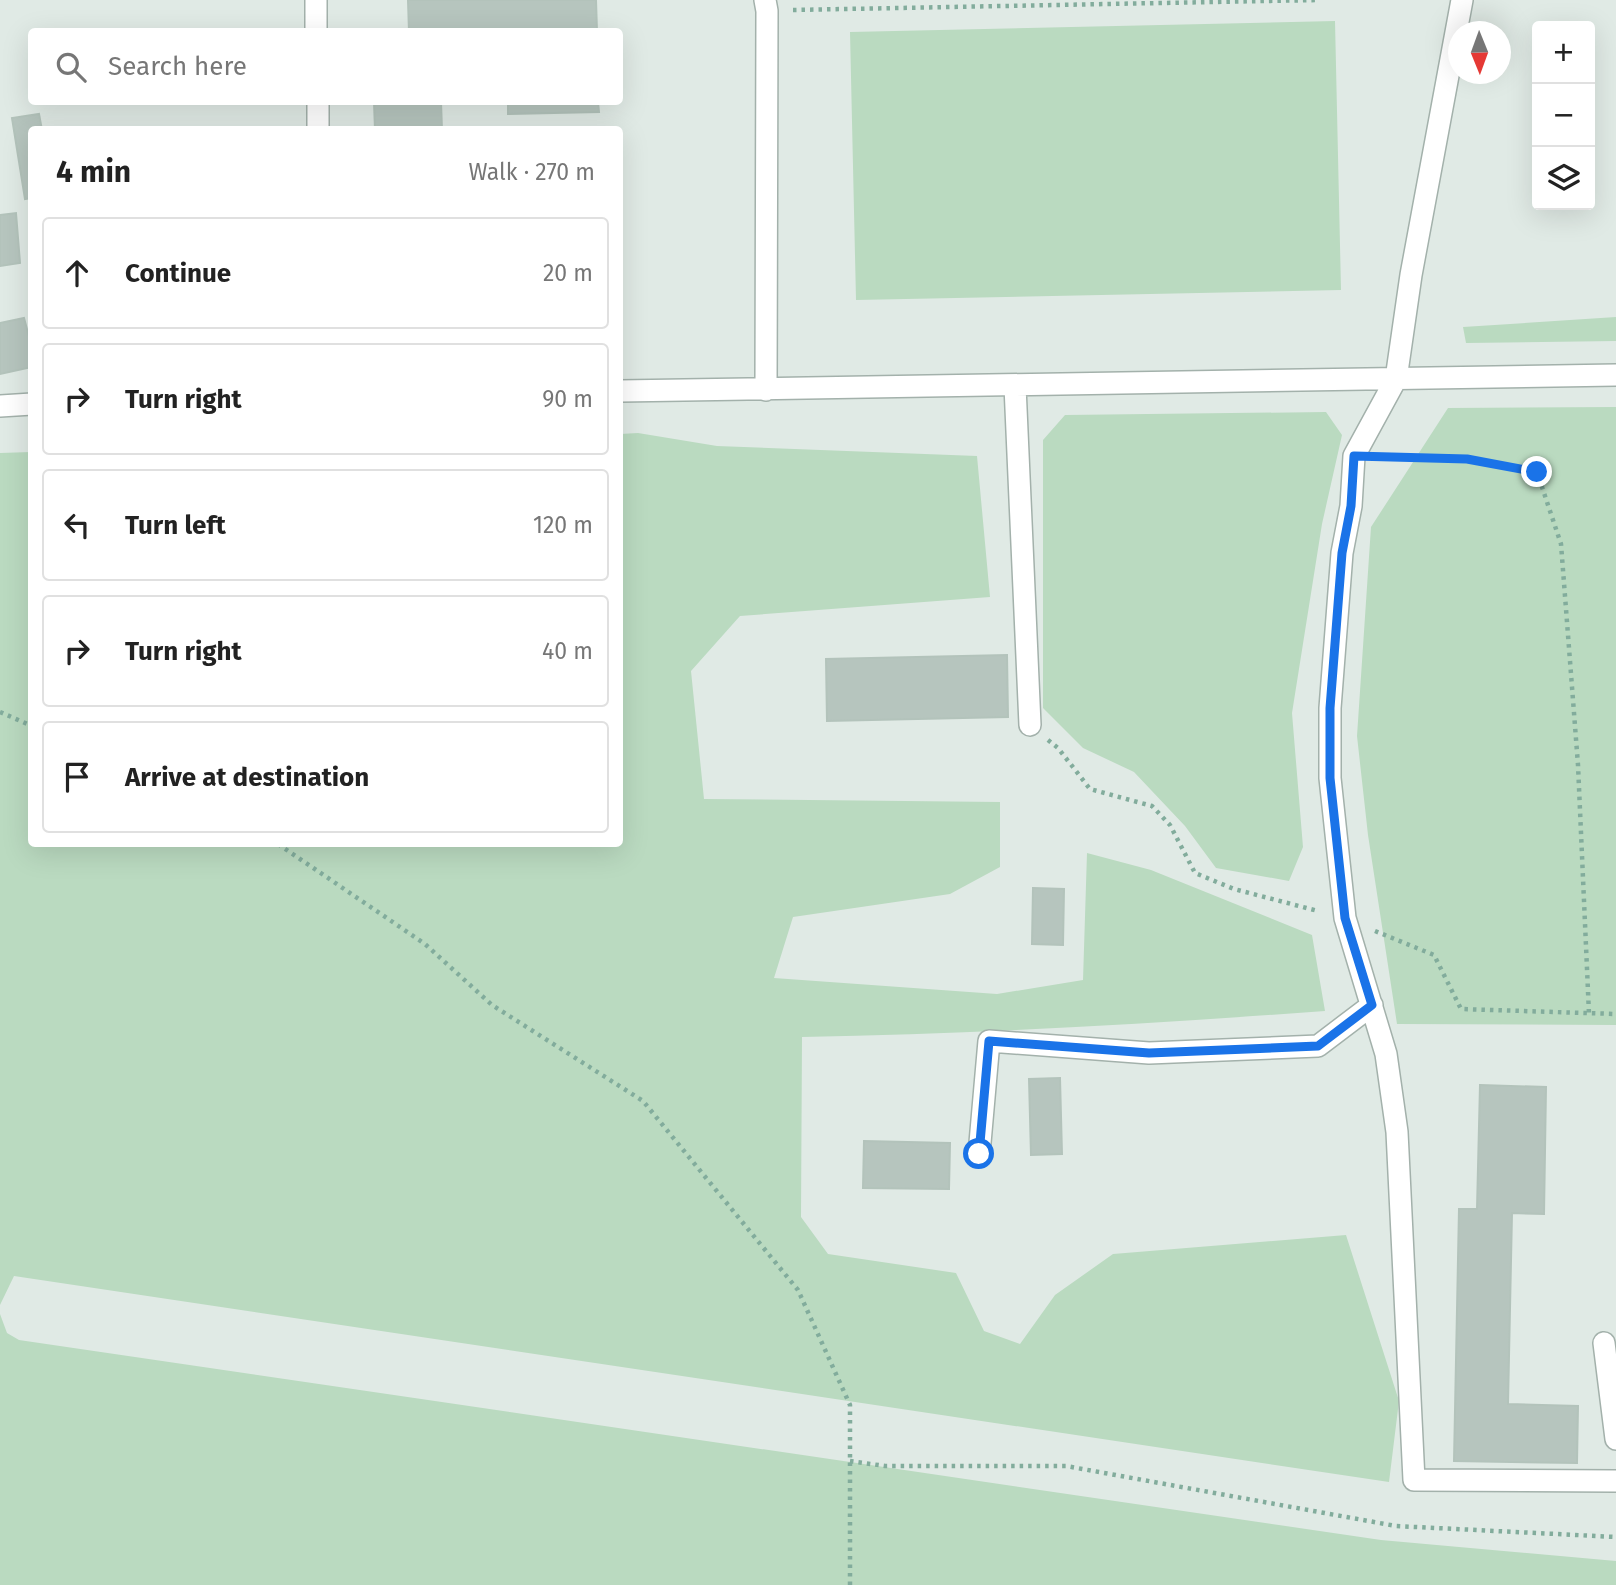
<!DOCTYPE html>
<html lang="en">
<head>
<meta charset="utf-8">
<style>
	body { margin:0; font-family:"Fira Sans",sans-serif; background:#f6f6f6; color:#222 }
	.controls { position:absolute; right:21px; top:21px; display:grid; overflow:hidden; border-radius:7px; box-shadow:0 7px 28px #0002 }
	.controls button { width:63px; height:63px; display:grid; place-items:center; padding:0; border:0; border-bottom:2px solid #e0e0e0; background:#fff; color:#222; font:35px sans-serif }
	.compass { position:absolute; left:1448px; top:21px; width:63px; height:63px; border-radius:50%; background:#fff; box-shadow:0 7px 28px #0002; rotate:179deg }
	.stop { position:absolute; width:21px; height:21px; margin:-16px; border:5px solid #1a73e8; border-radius:50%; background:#fff }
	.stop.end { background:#1a73e8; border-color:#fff; box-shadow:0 2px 7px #0008 }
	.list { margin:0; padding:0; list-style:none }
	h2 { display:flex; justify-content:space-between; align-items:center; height:91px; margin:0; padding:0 28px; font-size:30px }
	h2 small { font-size:23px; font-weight:400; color:#767676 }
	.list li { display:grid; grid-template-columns:46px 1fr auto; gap:21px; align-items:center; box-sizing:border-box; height:112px; margin:0 14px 14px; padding:0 14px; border:2px solid #e0e0e0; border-radius:7px }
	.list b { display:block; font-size:26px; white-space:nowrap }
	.list em { font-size:23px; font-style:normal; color:#767676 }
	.icon { flex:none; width:38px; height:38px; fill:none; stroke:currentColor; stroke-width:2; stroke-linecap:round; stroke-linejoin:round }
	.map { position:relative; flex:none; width:1616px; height:1585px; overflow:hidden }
	.search { position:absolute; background:#fff; box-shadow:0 7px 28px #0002; left:28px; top:28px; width:595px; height:77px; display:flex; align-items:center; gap:18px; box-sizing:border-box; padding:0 24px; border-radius:7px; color:#767676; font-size:26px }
	.panel { position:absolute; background:#fff; box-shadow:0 7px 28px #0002; left:28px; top:126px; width:595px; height:721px; border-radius:7px }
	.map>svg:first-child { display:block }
	.green { fill:#badac0 }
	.building { fill:#b6c5be; stroke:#b3c3bb; stroke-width:2 }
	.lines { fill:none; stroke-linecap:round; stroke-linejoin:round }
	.minor-casing { stroke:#a3b1ab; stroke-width:24 }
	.path { stroke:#82ac9c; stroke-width:4.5; stroke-dasharray:3.5 5; stroke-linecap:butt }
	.minor { stroke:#fff; stroke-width:21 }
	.route { stroke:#1a73e8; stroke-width:9 }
</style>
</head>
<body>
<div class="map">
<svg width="1616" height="1585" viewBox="0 0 1616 1585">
	<rect width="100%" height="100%" fill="#e0eae5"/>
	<path class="green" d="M1335 21 1341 290 856 300 850 32Z
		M1616 317V341L1466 343 1463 327Z
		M1616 407V1025L1397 1024 1368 835 1357 736 1371 527 1448 408Z
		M1326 412 1342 435 1322 524 1292 713 1303 847 1289 881 1216 868 1185 826 1134 772 1083 748 1043 708V440L1065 415Z
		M638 433 717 446 977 456 990 597 740 616 691 671 704 799 1000 802V867L950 894 793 917 774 978 997 994 1083 980 1087 853 1151 870 1312 935 1325 1011C1150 1024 977 1034 802 1037L801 1217 828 1254 956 1273 984 1331 1020 1344 1055 1295 1113 1254 1346 1235 1399 1401 1389 1482 14 1276 0 1305V453L31 452 32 844H620V434Z
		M0 1314 7 1333 19 1340 1381 1540 1616 1561V1585H0Z"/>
	<path class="building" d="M408 0H596L597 32H409Z
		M374 102H441L442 130H375Z
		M508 102H598L599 112 508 114Z
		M39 114 42 130H32V198L25 199 12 118Z
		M16 213 20 263 0 266V215Z
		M24 318 32 348V367L0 374V323Z
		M1007 655 1008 717 827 721 826 659Z
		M1033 888 1064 889 1063 945 1032 944Z
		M1060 1078 1062 1154 1031 1155 1029 1079Z
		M1480 1085 1546 1087 1544 1214 1512 1213 1508 1404 1578 1406 1577 1463 1454 1461 1459 1209H1477Z
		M864 1141 950 1143 949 1189 863 1188Z"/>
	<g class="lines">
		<g class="minor-casing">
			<path id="minor" d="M316 0V32
				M765 0 767 11 766 390
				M1462 0 1411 275 1396 379 1354 456 1351 506 1342 553 1330 708V778L1345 918 1386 1054 1397 1132 1414 1480 1616 1481
				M318 102V130
				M1015 386 1030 725
				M620 391 1616 375
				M0 406 32 404
				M979 1154 989 1041 1149 1053 1318 1046 1372 1005
				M1604 1343 1616 1439"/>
		</g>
		<path class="path" d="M793 10 1318 0
			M1383 457 1467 459 1537 472 1561 544 1578 765 1589 1014
			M0 712 32 726
			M1048 740 1058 748 1090 789 1152 806 1170 825 1195 873 1234 889 1318 911
			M278 844 425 944 492 1005 643 1101 798 1290 850 1405V1585
			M1375 931 1434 955 1461 1009 1616 1014
			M850 1461 885 1466H1066L1396 1526 1616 1537"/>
		<use href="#minor" class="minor"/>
	</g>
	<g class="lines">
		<path class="route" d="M979 1154 989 1041 1149 1053 1318 1046 1372 1005 1345 918 1330 778V708L1342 553 1351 506 1354 456 1467 459 1537 472"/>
	</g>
</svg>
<div class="controls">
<button>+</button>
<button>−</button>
<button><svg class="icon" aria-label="layers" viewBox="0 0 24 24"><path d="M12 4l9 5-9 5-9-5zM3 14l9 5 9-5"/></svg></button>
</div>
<svg class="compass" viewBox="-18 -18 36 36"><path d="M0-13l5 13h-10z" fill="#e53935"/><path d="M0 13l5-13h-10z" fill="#767676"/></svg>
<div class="stop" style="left:979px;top:1154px"></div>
<div class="stop end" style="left:1537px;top:472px"></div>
<div class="search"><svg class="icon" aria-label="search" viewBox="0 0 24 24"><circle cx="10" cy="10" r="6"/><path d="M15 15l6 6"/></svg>Search here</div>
<section class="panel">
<h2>4 min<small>Walk · 270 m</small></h2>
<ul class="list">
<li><svg class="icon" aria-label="ahead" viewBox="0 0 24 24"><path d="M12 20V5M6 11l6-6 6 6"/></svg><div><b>Continue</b></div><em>20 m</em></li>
<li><svg class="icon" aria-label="right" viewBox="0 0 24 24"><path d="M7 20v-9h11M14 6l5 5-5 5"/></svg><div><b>Turn right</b></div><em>90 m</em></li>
<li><svg class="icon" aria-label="left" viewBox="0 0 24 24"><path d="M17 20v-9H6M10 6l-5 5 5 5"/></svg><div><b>Turn left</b></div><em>120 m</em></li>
<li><svg class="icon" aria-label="right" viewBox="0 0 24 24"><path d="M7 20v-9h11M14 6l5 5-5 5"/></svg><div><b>Turn right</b></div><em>40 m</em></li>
<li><svg class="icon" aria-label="arrive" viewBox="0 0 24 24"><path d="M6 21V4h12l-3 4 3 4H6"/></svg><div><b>Arrive at destination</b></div></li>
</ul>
</section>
</div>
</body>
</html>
